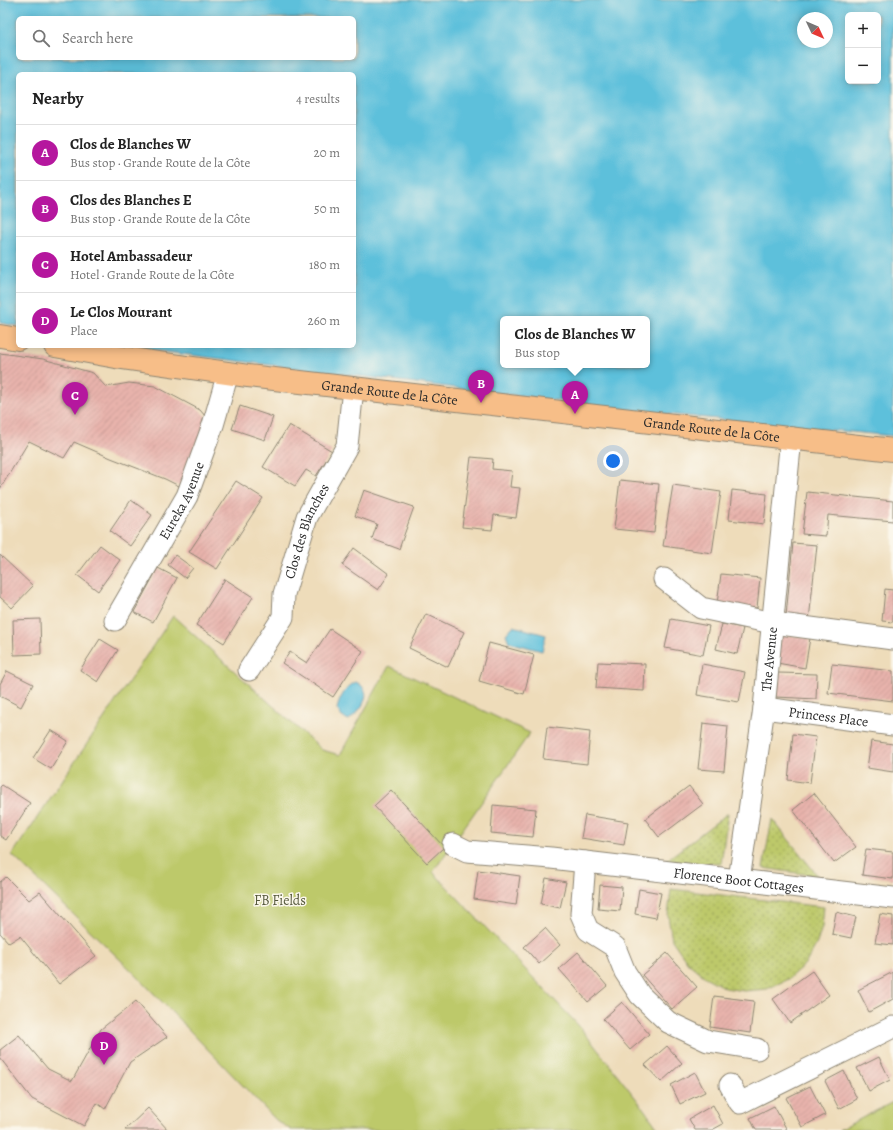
<!DOCTYPE html>
<html lang="en">
<head>
<meta charset="utf-8">
<style>
	body { margin:0; font-family:Alegreya,serif; background:#f6f6f6; color:#222 }
	.controls { position:absolute; right:12px; top:12px; display:grid; overflow:hidden; border-radius:6px; box-shadow:0 2px 10px #0003 }
	.controls button { width:36px; height:36px; display:grid; place-items:center; padding:0; border:0; border-bottom:1px solid #e0e0e0; background:#fff; color:#222; font:20px sans-serif }
	.compass { position:absolute; left:797px; top:12px; width:36px; height:36px; border-radius:50%; background:#fff; box-shadow:0 2px 10px #0003; rotate:134deg }
	.you { position:absolute; left:613px; top:461px; width:14px; height:14px; margin:-10px; border:3px solid #fff; border-radius:50%; background:#1a73e8; box-shadow:0 0 0 6px #1a73e833 }
	.badge { display:grid; place-items:center; width:26px; height:26px; border-radius:50%; background:#b5179e; color:#fff; font-size:13px; font-weight:700 }
	.pin { position:absolute; translate:-50% -33px; filter:drop-shadow(0 1px 2px #0008) }
	.pin::after { content:''; position:absolute; top:21px; width:14px; height:12px; background:inherit; clip-path:polygon(0 0,100% 0,50% 100%) }
	.popup { position:absolute; left:500px; top:316px; width:150px; height:52px; box-sizing:border-box; display:grid; place-content:center; border-radius:6px; background:#fff; filter:drop-shadow(0 1px 3px #0005); font-size:13px; white-space:nowrap; color:#767676 }
	.popup b { font-size:15px; color:#222 }
	.popup::after { content:''; position:absolute; left:50%; top:100%; margin-left:-8px; border:8px solid transparent; border-top-color:#fff }
	.list { margin:0; padding:0; list-style:none }
	h2 { display:flex; justify-content:space-between; align-items:center; height:52px; margin:0; padding:0 16px; font-size:17px }
	h2 small { font-size:13px; font-weight:400; color:#767676 }
	.list li { display:grid; grid-template-columns:26px 1fr auto; gap:12px; align-items:center; box-sizing:border-box; height:56px; padding:0 16px; border-top:1px solid #e0e0e0 }
	.list b { display:block; font-size:15px; white-space:nowrap }
	.list p { margin:0; font-size:13px; white-space:nowrap; color:#767676 }
	.list em { font-size:13px; font-style:normal; color:#767676 }
	.icon { flex:none; width:22px; height:22px; fill:none; stroke:currentColor; stroke-width:2; stroke-linecap:round; stroke-linejoin:round }
	.map { position:relative; flex:none; width:893px; height:1130px; overflow:hidden }
	.search { position:absolute; background:#fff; box-shadow:0 2px 10px #0003; left:16px; top:16px; width:340px; height:44px; display:flex; align-items:center; gap:10px; box-sizing:border-box; padding:0 14px; border-radius:6px; color:#767676; font-size:15px }
	.panel { position:absolute; background:#fff; box-shadow:0 2px 10px #0003; left:16px; top:72px; width:340px; height:276px; border-radius:6px }
	.map>svg:first-child { display:block }
	.grass { fill:url(#grass-dots); stroke:#747a4b }
	.park { fill:#bdc96b; stroke:#747a4b }
	.water { fill:#5dc0db; stroke:#447683; fill-rule:evenodd }
	.building { fill:url(#building-hatch) }
	.lines { fill:none; stroke-linecap:round; stroke-linejoin:round }
	.minor-casing { stroke:#8c8472; stroke-width:23 }
	.major-casing { stroke:#8c8472; stroke-width:24 }
	.minor { stroke:#fff; stroke-width:21 }
	.major { stroke:#f7be88; stroke-width:22 }
	.labels { text-anchor:middle; stroke-width:3; stroke-linejoin:round; paint-order:stroke }
	.street-label { font-size:14px; fill:#2b2b2b; stroke:#fbf7ec }
	.park-label { font-size:14px; fill:#575a3e; stroke:#fbf7ec }
</style>
</head>
<body>
<div class="map">
<svg width="893" height="1130" viewBox="0 0 893 1130">
	<defs>
		<pattern id="grass-dots" width="8" height="8" patternUnits="userSpaceOnUse"><rect width="8" height="8" fill="#bdc96b"/><path d="M2 2h.1M6 6h.1" fill="none" stroke="#9aa358" stroke-width="1.8" stroke-linecap="round"/></pattern>
		<pattern id="building-hatch" width="6" height="6" patternUnits="userSpaceOnUse"><rect width="6" height="6" fill="#e8b3ac"/><path d="M-1 1l2-2M0 6l6-6M5 7l2-2" fill="none" stroke="#c79a94"/></pattern>
	</defs>
	<rect width="100%" height="100%" fill="#fbf7ec"/>
	<filter id="ink" filterUnits="userSpaceOnUse"><feTurbulence type="fractalNoise" baseFrequency=".025" numOctaves="2"/><feDisplacementMap in="SourceGraphic" scale="8" xChannelSelector="R" yChannelSelector="G"/><feConvolveMatrix kernelMatrix="1 2 1 2 8 2 1 2 1" color-interpolation-filters="sRGB"/></filter>
	<filter id="wash" filterUnits="userSpaceOnUse"><feTurbulence type="fractalNoise" baseFrequency=".012" numOctaves="4" result="noise"/><feDisplacementMap in="SourceGraphic" scale="16" xChannelSelector="R" yChannelSelector="G"/><feGaussianBlur stdDeviation="0.9" result="paint"/><feColorMatrix in="noise" values="0 0 0 0 0 0 0 0 0 0 0 0 0 0 0 0 0 1.4 0 .05"/><feComposite in="paint" operator="in"/></filter>
	<g filter="url(#wash)">
		<rect width="100%" height="100%" fill="#eedcba"/>
		<path class="grass" d="M728 813 721 864 664 862Z
			M772 819 818 876 763 868Z
			M671 889 824 907 822 927 817 943 806 963 788 979 767 989 744 991 725 988 705 977 688 963 672 940 668 916Z"/>
		<path class="park" d="M173 616 322 750 340 755 389 666 530 733 433 872 579 1026 638 1101 659 1130H291L276 1120 135 974 12 855Z
			M893 1102V1130H839Z"/>
		<path class="water" d="M0 0H893V436L666 414 142 349 124 346H354V74H18V326L0 323ZM848 15H878V81H848ZM18 18H354V58H18ZM803 18H827V42H803ZM503 319H647V365H503Z
			M513 626 546 635 542 651 509 642 506 634Z
			M356 682C376 692 361 710 349 720L342 717 337 709C339 699 346 686 356 682Z"/>
		<g id="blocks">
			<path class="building" d="M0 353 43 359 93 373 106 387 129 383 155 386 200 410 211 423 181 487 165 479 111 458 74 442 64 458 29 441 0 489Z
				M240 406 273 417 265 440 232 429Z
				M289 425 332 451 316 476 306 470 295 486 263 467Z
				M471 457 493 459 492 469 512 471 510 487 520 488 516 518 494 515 492 530 462 527Z
				M620 480 659 484 654 533 614 529Z
				M236 481 263 498 217 569 189 552Z
				M673 485 721 492 712 553 663 546Z
				M364 490 414 507 399 549 372 539 377 524 355 516Z
				M732 490 767 494 764 524 729 520Z
				M807 492 893 501V521L828 515 826 536 802 534Z
				M131 500 152 515 130 546 110 531Z
				M793 543 817 545 808 630 785 627Z
				M100 545 120 560 98 591 77 575Z
				M354 548 389 574 378 590 342 565Z
				M0 555 33 586 12 608 0 597Z
				M175 555 193 568 185 578 168 565Z
				M158 568 177 578 153 622 134 612Z
				M721 574 760 578 757 608 717 604Z
				M225 579 253 597 224 643 196 625Z
				M885 589 893 590V622L882 621Z
				M426 614 464 632 448 667 409 648Z
				M40 619 41 654 14 655 13 620Z
				M671 619 709 626 703 655 665 648Z
				M722 624 743 628 737 654 716 649Z
				M330 629 363 651 333 697 282 663 290 652 307 663Z
				M781 634 810 638 805 668 777 663Z
				M100 639 118 650 98 682 80 670Z
				M489 643 534 655 524 694 479 681Z
				M598 662 645 664 644 691 596 688Z
				M702 664 745 672 739 702 697 695Z
				M832 664 893 671V701L828 693Z
				M7 671 33 684 21 707 0 696V684Z
				M778 673 817 674 816 699 776 697Z
				M703 723 728 726 724 771 698 769Z
				M547 727 590 732 587 764 543 759Z
				M51 730 68 741 51 769 33 758Z
				M793 734 816 737 810 783 788 780Z
				M871 741 893 744V772L867 768Z
				M2 785 30 803 6 840 0 836V787Z
				M689 786 703 804 659 837 645 819Z
				M391 790 444 847 427 863 374 806Z
				M814 793 856 847 834 863 793 810Z
				M493 805 536 809 533 837 491 833Z
				M585 815 628 822 624 845 581 838Z
				M866 849 893 852V879L862 875Z
				M478 870 520 876 516 905 474 899Z
				M6 877 29 900 40 892 96 956 59 984 20 936 9 943 0 933V882Z
				M546 878 566 882 560 908 541 904Z
				M600 885 622 887 620 911 598 909Z
				M639 889 661 893 656 918 635 914Z
				M836 912 856 917 851 938 832 934Z
				M880 914 893 916V945L875 943Z
				M545 928 560 945 539 964 524 947Z
				M578 952 607 986 588 1002 559 969Z
				M667 953 697 987 672 1009 642 975Z
				M812 971 829 995 790 1023 773 999Z
				M893 972V999L869 1012 858 990Z
				M714 996 754 1001 750 1033 710 1027Z
				M136 1001 167 1037 130 1062 105 1109 97 1103 84 1126 32 1099 0 1058V1050L19 1035 48 1069 72 1081 101 1029Z
				M622 1002 649 1034 630 1050 603 1019Z
				M667 1046 682 1063 661 1082 645 1065Z
				M879 1057 890 1080 869 1091 857 1068Z
				M844 1071 857 1099 839 1109 825 1081Z
				M695 1072 705 1092 680 1104 671 1085Z
				M810 1086 825 1115 802 1127 786 1098Z
				M713 1105 723 1124 712 1130H695L689 1119Z
				M774 1106 787 1130H756L750 1118Z
				M148 1108 168 1130H125Z"/>
		</g>
	</g>
	<g filter="url(#ink)">
		<use href="#blocks" fill-opacity="0" stroke="#8c8472" stroke-width="1"/>
		<g class="lines">
			<g class="minor-casing">
				<g id="minor">
					<path d="M664 579 701 608 773 623 893 639"/>
					<path id="s1" d="M115 620 187 496 213 425 228 373"/>
					<path id="s2" d="M249 670 283 617 284 594 307 517 347 446 353 388"/>
					<path id="s3" d="M764 708 893 725"/>
					<path id="s4" d="M453 844 467 851 551 858 893 898"/>
					<path d="M585 862 581 914 588 930 615 947 625 972 640 995 668 1022 708 1041 757 1049"/>
					<path id="s5" d="M739 880 764 708 791 438"/>
					<path d="M730 1085 740 1103 893 1027"/>
				</g>
			</g>
			<g class="major-casing">
				<g id="major">
					<path d="M0 336 18 339"/>
					<path id="s6" d="M55 346 116 357 248 376 893 450"/>
				</g>
			</g>
			<use href="#minor" class="minor"/>
			<use href="#major" class="major"/>
		</g>
	</g>
	<g class="labels">
		<g class="street-label">
			<text dy="5" stroke="none"><textPath href="#s6" startOffset="338">Grande Route de la Côte</textPath></text>
			<text dy="5" stroke="none"><textPath href="#s6" startOffset="662">Grande Route de la Côte</textPath></text>
			<text dy="5" stroke="none"><textPath href="#s1" startOffset="137">Eureka Avenue</textPath></text>
			<text dy="5" stroke="none"><textPath href="#s2" startOffset="153">Clos des Blanches</textPath></text>
			<text dy="5" stroke="none"><textPath href="#s5" startOffset="223">The Avenue</textPath></text>
			<text dy="5" stroke="none"><textPath href="#s3" startOffset="65">Princess Place</textPath></text>
			<text dy="5" stroke="none"><textPath href="#s4" startOffset="289">Florence Boot Cottages</textPath></text>
		</g>
		<g class="park-label">
			<text x="280" y="905">FB Fields</text>
		</g>
	</g>
</svg>
<div class="controls">
<button>+</button>
<button>−</button>
</div>
<svg class="compass" viewBox="-18 -18 36 36"><path d="M0-13l5 13h-10z" fill="#e53935"/><path d="M0 13l5-13h-10z" fill="#767676"/></svg>
<div class="you"></div>
<div class="pin badge" style="left:575px;top:414px">A</div>
<div class="popup"><b>Clos de Blanches W</b>Bus stop</div>
<div class="pin badge" style="left:481px;top:403px">B</div>
<div class="pin badge" style="left:75px;top:415px">C</div>
<div class="pin badge" style="left:104px;top:1065px">D</div>
<div class="search"><svg class="icon" aria-label="search" viewBox="0 0 24 24"><circle cx="10" cy="10" r="6"/><path d="M15 15l6 6"/></svg>Search here</div>
<section class="panel">
<h2>Nearby<small>4 results</small></h2>
<ul class="list">
<li><span class="badge">A</span><div><b>Clos de Blanches W</b><p>Bus stop · Grande Route de la Côte</p></div><em>20 m</em></li>
<li><span class="badge">B</span><div><b>Clos des Blanches E</b><p>Bus stop · Grande Route de la Côte</p></div><em>50 m</em></li>
<li><span class="badge">C</span><div><b>Hotel Ambassadeur</b><p>Hotel · Grande Route de la Côte</p></div><em>180 m</em></li>
<li><span class="badge">D</span><div><b>Le Clos Mourant</b><p>Place</p></div><em>260 m</em></li>
</ul>
</section>
</div>
</body>
</html>
